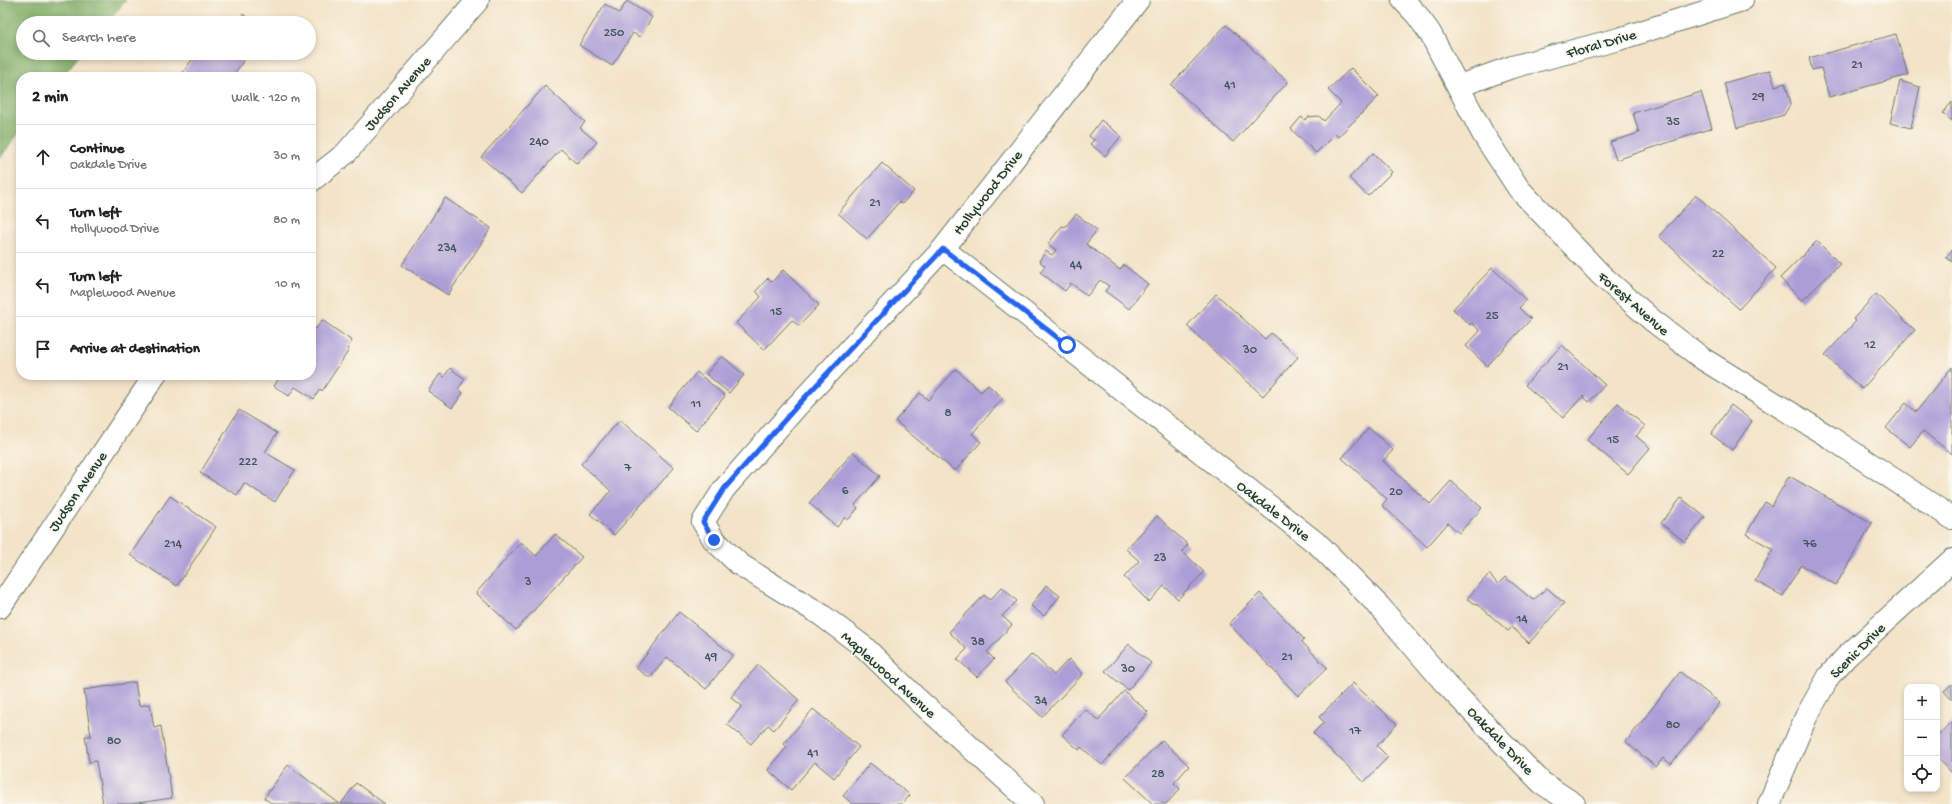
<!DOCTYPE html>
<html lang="en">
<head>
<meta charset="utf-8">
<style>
	body { margin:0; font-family:"Gochi Hand",sans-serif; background:#f2f2f2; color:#222 }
	.controls { position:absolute; right:12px; bottom:12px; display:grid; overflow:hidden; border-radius:8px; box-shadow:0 2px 6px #0003 }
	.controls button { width:36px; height:36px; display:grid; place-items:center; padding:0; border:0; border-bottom:1px solid #e0e0e0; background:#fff; color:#222; font:20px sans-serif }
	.stop { position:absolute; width:12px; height:12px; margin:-9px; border:3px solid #2563eb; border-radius:50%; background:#fff }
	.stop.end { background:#2563eb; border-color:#fff; box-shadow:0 1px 4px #0008 }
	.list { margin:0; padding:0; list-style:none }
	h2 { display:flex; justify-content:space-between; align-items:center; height:52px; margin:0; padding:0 16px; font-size:17px }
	h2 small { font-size:13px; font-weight:400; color:#767676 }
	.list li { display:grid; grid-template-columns:26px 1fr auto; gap:12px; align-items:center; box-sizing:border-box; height:64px; padding:0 16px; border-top:1px solid #e0e0e0 }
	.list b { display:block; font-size:15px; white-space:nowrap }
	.list p { margin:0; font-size:13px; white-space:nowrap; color:#767676 }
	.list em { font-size:13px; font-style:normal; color:#767676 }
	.icon { flex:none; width:22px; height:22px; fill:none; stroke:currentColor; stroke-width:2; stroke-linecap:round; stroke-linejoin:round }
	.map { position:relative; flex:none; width:1952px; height:804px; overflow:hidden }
	.search { position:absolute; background:#fff; box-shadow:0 2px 6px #0003; left:16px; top:16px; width:300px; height:44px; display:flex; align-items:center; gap:10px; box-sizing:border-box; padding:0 14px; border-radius:22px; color:#767676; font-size:15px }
	.panel { position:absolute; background:#fff; box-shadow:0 2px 6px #0003; left:16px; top:72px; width:300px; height:308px; border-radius:16px }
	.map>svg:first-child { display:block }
	.forest { fill:#80ad66; stroke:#50754d }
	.building { fill:#ad9dd7 }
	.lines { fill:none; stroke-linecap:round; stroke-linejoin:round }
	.street-casing { stroke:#697767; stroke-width:24 }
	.street { stroke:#fff; stroke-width:22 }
	.route { stroke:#2563eb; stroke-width:5 }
	.labels { text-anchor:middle; stroke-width:3; stroke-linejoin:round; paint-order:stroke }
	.number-label { font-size:13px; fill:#42555d }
	.street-label { font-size:15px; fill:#1f3d34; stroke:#fbf7ec }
</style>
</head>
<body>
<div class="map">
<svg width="1952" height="804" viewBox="0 0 1952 804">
	<rect width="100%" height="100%" fill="#fbf7ec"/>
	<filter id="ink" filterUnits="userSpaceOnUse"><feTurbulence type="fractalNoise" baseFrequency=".025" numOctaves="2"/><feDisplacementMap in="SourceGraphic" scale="8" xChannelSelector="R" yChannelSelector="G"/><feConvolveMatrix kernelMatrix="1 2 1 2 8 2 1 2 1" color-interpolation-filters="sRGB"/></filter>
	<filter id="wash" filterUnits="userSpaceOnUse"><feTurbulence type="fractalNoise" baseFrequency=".012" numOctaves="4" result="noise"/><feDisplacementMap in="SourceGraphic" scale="16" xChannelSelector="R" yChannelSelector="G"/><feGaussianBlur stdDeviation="0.9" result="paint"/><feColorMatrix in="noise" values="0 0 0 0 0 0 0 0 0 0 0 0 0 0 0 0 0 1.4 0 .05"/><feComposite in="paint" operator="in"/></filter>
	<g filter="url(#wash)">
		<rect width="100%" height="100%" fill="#f3e3c7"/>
		<path class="forest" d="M0 0H126L107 23H23V53H81L62 77H21V130L0 158Z"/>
		<g id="blocks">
			<path class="building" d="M627 1 652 17 640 37 633 33 612 66 579 45 605 4 619 13Z
				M243 14 254 23H236Z
				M1226 25 1288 82 1233 142 1171 85Z
				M1896 34 1908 75 1829 97 1821 68 1812 70 1809 58Z
				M197 53H249L232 77H191L183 72Z
				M1351 68 1379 96 1338 137 1335 134 1316 153 1291 129 1301 117 1305 120 1308 117 1319 116 1324 121 1341 103 1328 90Z
				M1770 70 1775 86 1785 83 1791 103 1784 115 1737 128 1724 83Z
				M1900 81 1920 87 1911 128 1890 123Z
				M545 86 585 122 580 128 597 142 577 164 561 149 522 193 481 157Z
				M1701 92 1712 128 1616 160 1610 142 1639 133 1633 113Z
				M1952 102V121L1943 113Z
				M1101 120 1121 136 1105 156 1090 144 1094 140 1089 136Z
				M1373 153 1392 172 1368 196 1349 178Z
				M882 163 914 191 902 204 899 202 867 239 838 213Z
				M1696 195 1776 268 1739 309 1659 236Z
				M445 198 491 228 448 295 402 265Z
				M1076 214 1097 230 1086 244 1120 270 1124 265 1148 284 1129 309 1105 291 1109 286 1100 280 1087 296 1071 283 1065 291 1040 272 1045 266 1039 261 1046 251 1052 255 1056 250 1048 244 1062 226 1065 227Z
				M1817 241 1840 264 1802 301 1780 278Z
				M1952 250V262L1946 257Z
				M1492 268 1526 300 1519 308 1531 319 1487 366 1466 346 1480 331 1472 323 1470 325 1453 309Z
				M783 270 819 305 799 326 792 320 764 350 736 323 761 297 756 291 768 278 772 282Z
				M1216 294 1265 339 1271 333 1298 357 1263 396 1187 326Z
				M1876 294 1915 330 1862 389 1825 355 1856 321 1853 319Z
				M322 320 352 341 347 349 349 350 322 391 320 389 314 399 295 387 289 396 274 386 281 375H311V330L313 326 316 329Z
				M1562 345 1605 385 1589 402 1583 396 1563 418 1525 385Z
				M722 356 744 375 729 393 706 374Z
				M1952 367V454L1923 431 1910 447 1886 428 1906 403 1916 412Z
				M450 368 465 379 458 389 463 393 452 408 428 391 440 374 444 377Z
				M956 369 981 392 988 385 1003 398 972 434 981 442 955 471 895 421 920 393 928 400Z
				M697 372 725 396 696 431 668 407Z
				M1618 403 1645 426 1636 436 1650 448 1628 474 1587 440Z
				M1731 405 1752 421 1732 450 1711 434Z
				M239 410 277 433 265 452 295 470 275 502 244 483 237 495 200 473Z
				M620 420 674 468 614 535 590 514 611 491 581 464Z
				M1369 428 1393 450 1383 461 1430 504 1451 481 1482 508 1459 533 1448 523 1427 547 1382 505 1387 499 1342 458Z
				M853 452 880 476 855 505 858 508 848 520 845 517 837 527 809 503Z
				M1789 476 1872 523 1836 585 1801 565 1783 596 1755 581 1773 549 1746 534 1765 502 1772 506Z
				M170 496 216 527 177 586 130 555Z
				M1681 498 1705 517 1685 542 1661 523Z
				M1157 516 1188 545 1182 551 1204 572 1178 599 1164 586 1149 602 1124 577 1139 561 1126 549Z
				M555 534 582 557 516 630 476 593 521 542 536 556Z
				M1489 574 1498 584 1505 577 1533 600 1547 588 1564 603 1529 643 1512 627 1508 631 1481 607 1467 599Z
				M1046 585 1060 596 1044 616 1031 606Z
				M1002 587 1017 601 1002 616 1012 625 987 652 994 659 977 677 957 659 967 649 949 632 984 595 990 600Z
				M1260 593 1304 639 1302 642 1327 668 1298 696 1229 624Z
				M679 612 733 655 706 689 667 657 650 678 636 668Z
				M1129 644 1151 663 1128 690 1105 671Z
				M1032 654 1054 675 1069 659 1083 674 1042 717 1005 682Z
				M758 665 799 700 774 730 768 725 751 744 727 724 742 706 731 697Z
				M1680 672 1720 703 1671 764 1663 758 1656 767 1626 742Z
				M135 682 139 706 150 704 154 728 161 726 172 798 131 804H103L96 761 89 762 85 736H91L84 690Z
				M1353 683 1397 724 1377 746 1388 757 1364 782 1313 733 1324 722 1319 717Z
				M1952 684V700L1944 691Z
				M1124 691 1148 712 1102 765 1081 747 1079 750 1062 735 1085 709 1098 720Z
				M813 709 859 747 834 778 815 762 791 790 768 770 787 747 784 744Z
				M1952 722V773L1937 757V736Z
				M1162 740 1189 766 1174 783 1180 789 1166 804H1153L1125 778Z
				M870 763 910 795 902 804H853L843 796Z
				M288 765 340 804H273L264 798Z
				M356 783 385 804H341Z"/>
		</g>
	</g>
	<g filter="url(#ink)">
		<use href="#blocks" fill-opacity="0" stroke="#697767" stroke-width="1"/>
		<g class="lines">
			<g class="street-casing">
				<path id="street" d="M1403 0 1417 15 1430 33 1483 134 1519 189 1601 275 1652 320 1703 359 1831 438 1952 518
					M1459 86 1512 67 1619 39 1742 0
					M311 181 346 153 478 0
					M943 249 1320 546 1380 607 1445 683 1495 735 1542 783 1574 804
					M0 607 155 375
					M1033 804 917 699 864 647 820 614 739 564 714 540 703 522 724 489 797 406 943 249 1138 0
					M1769 804 1806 717 1829 676 1846 657 1952 560"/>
			</g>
			<use href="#street" class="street"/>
		</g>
	</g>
	<g class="lines" filter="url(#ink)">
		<path class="route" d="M714 540 703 522 724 489 797 406 943 249 1067 345"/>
	</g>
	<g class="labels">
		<g class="number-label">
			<text x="614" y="36">250</text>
			<text x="1857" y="68">21</text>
			<text x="1230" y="88">41</text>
			<text x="1758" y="100">29</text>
			<text x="1673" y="125">35</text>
			<text x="539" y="145">240</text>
			<text x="875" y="206">21</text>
			<text x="447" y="251">234</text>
			<text x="1718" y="257">22</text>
			<text x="1076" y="268">44</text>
			<text x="776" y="315">15</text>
			<text x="1492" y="319">25</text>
			<text x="1870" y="348">12</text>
			<text x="1250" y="353">30</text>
			<text x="1563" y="370">21</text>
			<text x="696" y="407">11</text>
			<text x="948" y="416">8</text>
			<text x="1613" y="443">15</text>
			<text x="248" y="465">222</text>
			<text x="628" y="471">7</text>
			<text x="845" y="494">6</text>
			<text x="1396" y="495">20</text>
			<text x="173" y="547">214</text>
			<text x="1810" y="547">76</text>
			<text x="1160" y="561">23</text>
			<text x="528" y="585">3</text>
			<text x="1522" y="622">14</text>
			<text x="978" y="645">38</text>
			<text x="711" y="660">49</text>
			<text x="1287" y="660">21</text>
			<text x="1128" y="672">30</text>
			<text x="1041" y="704">34</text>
			<text x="1673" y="728">80</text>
			<text x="1355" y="734">17</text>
			<text x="114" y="744">80</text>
			<text x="813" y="756">41</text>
			<text x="1158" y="777">28</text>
		</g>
		<g class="street-label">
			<text transform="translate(1601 43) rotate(-16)" y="5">Floral Drive</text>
			<text transform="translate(397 93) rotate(-49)" y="5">Judson Avenue</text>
			<text transform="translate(987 192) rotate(-52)" y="5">Hollywood Drive</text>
			<text transform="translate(1634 303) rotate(41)" y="5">Forest Avenue</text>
			<text transform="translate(77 491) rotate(-56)" y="5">Judson Avenue</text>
			<text transform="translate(1274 510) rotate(38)" y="5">Oakdale Drive</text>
			<text transform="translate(1857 650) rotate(-45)" y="5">Scenic Drive</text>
			<text transform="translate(889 674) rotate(42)" y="5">Maplewood Avenue</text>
			<text transform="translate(1501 740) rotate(46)" y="5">Oakdale Drive</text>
		</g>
	</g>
</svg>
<div class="controls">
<button>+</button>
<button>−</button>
<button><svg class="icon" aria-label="locate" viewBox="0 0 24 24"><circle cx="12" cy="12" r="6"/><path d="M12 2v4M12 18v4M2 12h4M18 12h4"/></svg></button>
</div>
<div class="stop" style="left:1067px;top:345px"></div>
<div class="stop end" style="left:714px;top:540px"></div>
<div class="search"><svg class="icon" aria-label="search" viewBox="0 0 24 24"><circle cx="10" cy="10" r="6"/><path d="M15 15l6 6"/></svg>Search here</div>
<section class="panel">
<h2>2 min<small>Walk · 120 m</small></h2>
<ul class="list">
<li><svg class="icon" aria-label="ahead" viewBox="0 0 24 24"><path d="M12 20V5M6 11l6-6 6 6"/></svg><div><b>Continue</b><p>Oakdale Drive</p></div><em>30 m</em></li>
<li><svg class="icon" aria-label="left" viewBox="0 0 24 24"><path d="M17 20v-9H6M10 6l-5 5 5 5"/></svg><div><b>Turn left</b><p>Hollywood Drive</p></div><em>80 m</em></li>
<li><svg class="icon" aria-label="left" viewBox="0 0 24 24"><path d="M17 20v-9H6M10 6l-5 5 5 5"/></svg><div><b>Turn left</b><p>Maplewood Avenue</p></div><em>10 m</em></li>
<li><svg class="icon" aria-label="arrive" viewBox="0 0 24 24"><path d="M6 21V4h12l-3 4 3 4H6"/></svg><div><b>Arrive at destination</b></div></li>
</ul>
</section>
</div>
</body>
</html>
